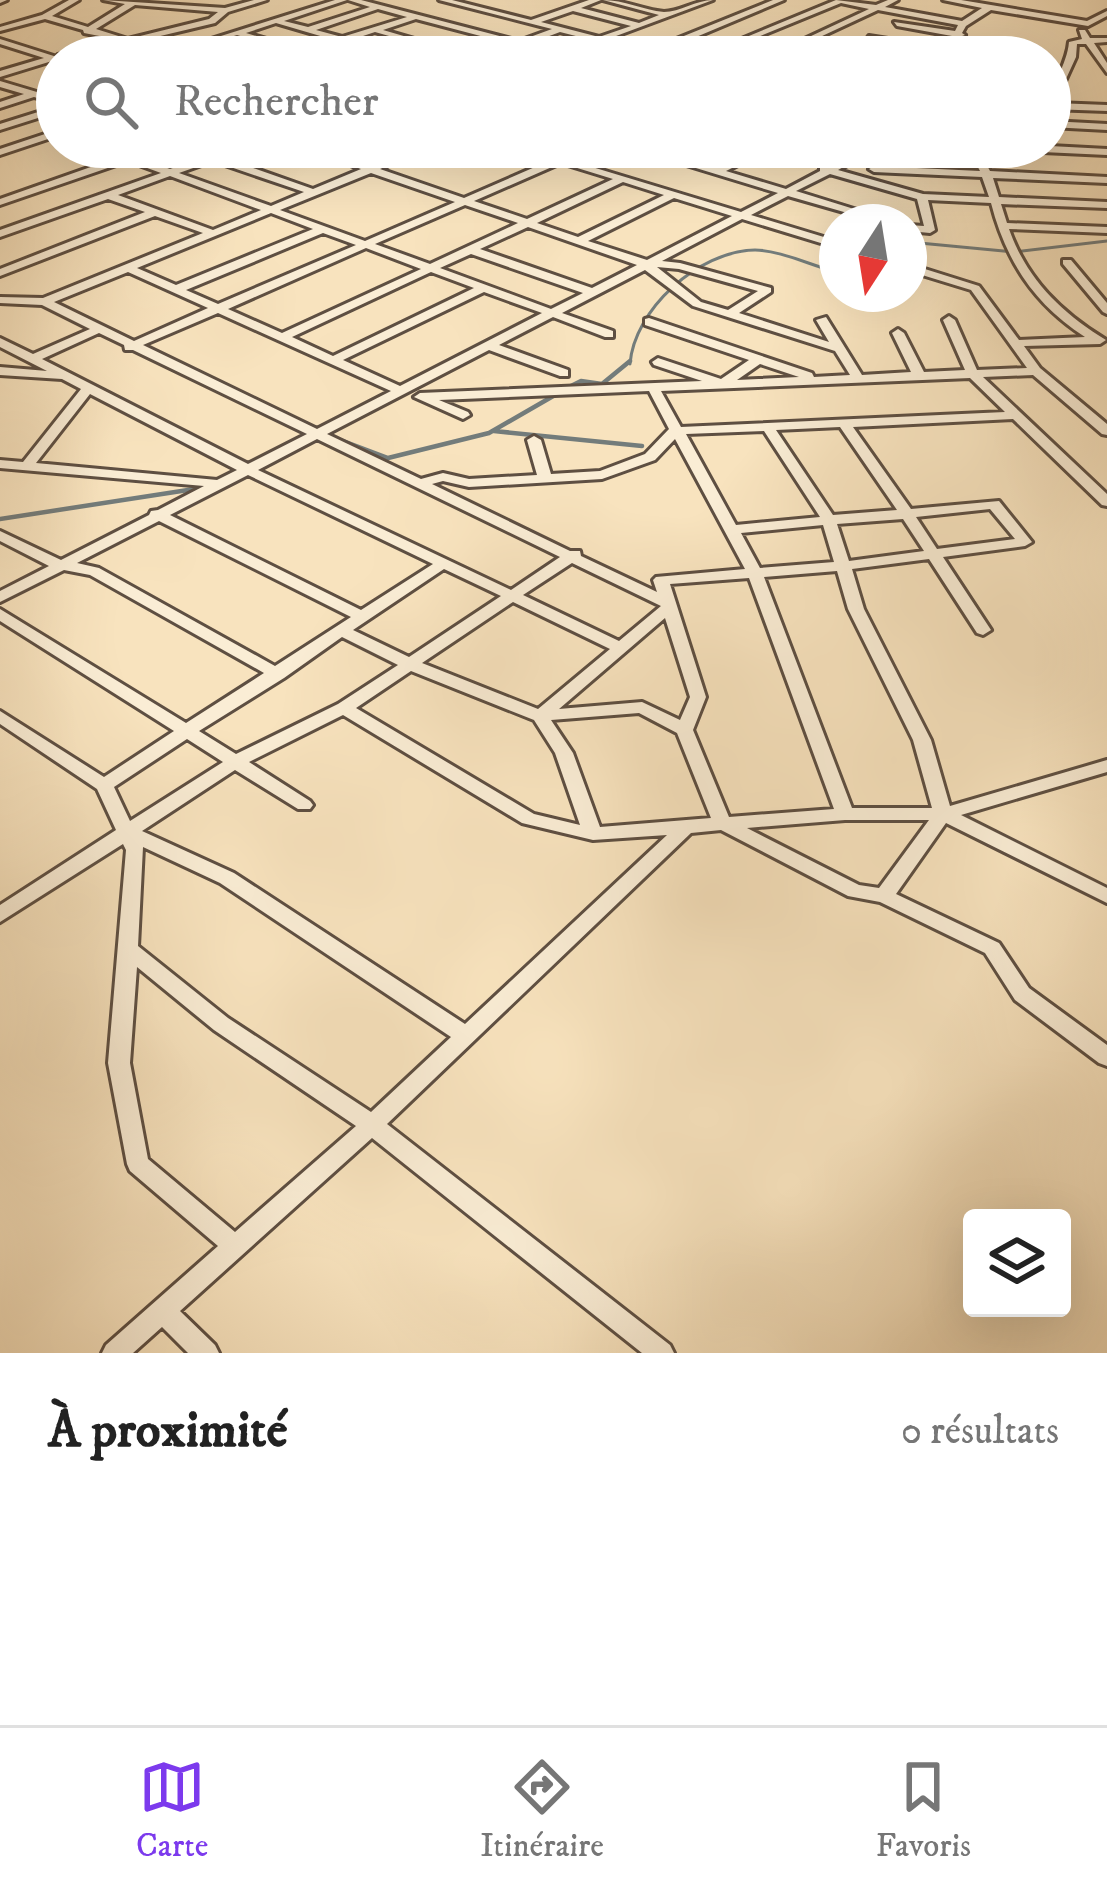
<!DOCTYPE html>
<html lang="fr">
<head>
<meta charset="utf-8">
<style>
	body { margin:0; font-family:"IM FELL DW Pica",serif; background:#f6f6f6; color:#222 }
	.controls { position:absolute; right:36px; bottom:36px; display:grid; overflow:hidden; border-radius:12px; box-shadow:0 12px 48px #0002 }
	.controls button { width:108px; height:108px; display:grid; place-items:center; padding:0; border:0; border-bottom:3px solid #e0e0e0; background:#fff; color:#222; font:60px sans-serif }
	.compass { position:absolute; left:819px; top:204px; width:108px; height:108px; border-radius:50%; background:#fff; box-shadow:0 12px 48px #0002; rotate:192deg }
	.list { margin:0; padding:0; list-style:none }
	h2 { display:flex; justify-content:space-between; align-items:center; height:156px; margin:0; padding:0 48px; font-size:51px }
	h2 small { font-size:39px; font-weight:400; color:#767676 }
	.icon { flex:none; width:66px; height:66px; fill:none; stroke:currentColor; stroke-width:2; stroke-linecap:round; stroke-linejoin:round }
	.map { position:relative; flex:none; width:1107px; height:1353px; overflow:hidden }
	.search { position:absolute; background:#fff; box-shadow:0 12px 48px #0002; left:36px; right:36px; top:36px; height:132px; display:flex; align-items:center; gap:30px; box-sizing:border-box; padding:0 42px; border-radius:66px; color:#767676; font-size:45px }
	.sheet { height:372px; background:#fff }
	nav { display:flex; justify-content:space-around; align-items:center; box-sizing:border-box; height:168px; border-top:3px solid #e0e0e0; background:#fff; font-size:33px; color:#767676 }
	nav a { display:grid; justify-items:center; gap:6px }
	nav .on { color:#7c3aed }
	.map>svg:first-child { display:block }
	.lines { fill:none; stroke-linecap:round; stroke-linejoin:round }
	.stream-far1 { stroke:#737c7b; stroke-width:3 }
	.stream { stroke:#737c7b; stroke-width:4.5 }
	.minor-casing { stroke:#5e4f42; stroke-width:6 }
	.minor { fill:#faedd5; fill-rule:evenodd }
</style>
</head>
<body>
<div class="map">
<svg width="1107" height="1353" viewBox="0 0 1107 1353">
	<rect width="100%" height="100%" fill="#f8e3be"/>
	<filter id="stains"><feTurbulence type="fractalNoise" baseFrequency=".00167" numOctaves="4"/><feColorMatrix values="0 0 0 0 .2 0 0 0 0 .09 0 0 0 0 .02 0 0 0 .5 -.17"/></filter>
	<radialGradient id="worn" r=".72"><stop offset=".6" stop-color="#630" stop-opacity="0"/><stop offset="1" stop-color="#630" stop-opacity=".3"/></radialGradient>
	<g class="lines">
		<path class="stream-far1" d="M909 242 1014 252 1107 241
			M630 364C634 310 698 251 755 250 778 250 808 264 830 270L837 266"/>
		<path class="stream" d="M565 389 581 381 602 384 630 361
			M494 431 642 446
			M327 435 388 458 489 433 555 395
			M0 519 201 488"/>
		<g class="minor-casing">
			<path id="minor" d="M0 0H7L0 3Z
				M69 0H79L52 16 88 27 125 4 103 0 225 8 254 0H267L228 12 215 23 72 57H57V63L52 61 0 77V71L44 58 0 44V39L57 57 58 55 120 40 84 33 83 30 45 19 0 31V27L42 15ZM135 5 218 12 209 19 128 39 96 29Z
				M335 0H347L284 21 308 27 370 7 348 0H361L519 41 552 29 439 0H452L531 20 589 0H601L581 8 639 23 659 15 603 0C624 0 643 10 664 12 680 12 696 0 713 0L608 39 649 50 773 0H784L658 53 661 55 659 57 560 32 528 44 574 57C556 57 539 47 521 47 507 47 495 57 480 57L511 44 416 19 383 30 476 57H463L375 32 351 40 406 57C385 57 367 45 346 44 326 42 306 57 286 57L296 52 269 45 230 57H217L260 42 237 35 167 57H154ZM378 9 407 17 342 37 316 30ZM573 11 631 26 599 37 541 22ZM276 23 334 40 304 50 246 33Z
				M836 0 876 5 888 0H898L885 7 962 21 982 8 943 0H961L1087 21 1107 11V16L1088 26 991 10 966 26 962 33 965 35 959 37 950 53 889 44 862 57H851L879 42 866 40 869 36 945 48 952 36 897 26 894 22 955 31 958 25 878 10 777 57H766L869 9 841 3 709 57H698Z
				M1079 30H1085L1090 38H1107V42L1094 43 1107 63V73L1086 44H1077L1076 57 1055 103 1107 105V111L1050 109C1050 84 1067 66 1069 42L1082 39Z
				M0 81 57 98V104L34 97 0 108V102L24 94 0 87Z
				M57 106V112L0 130V124Z
				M1050 121 1107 124V130L1050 127Z
				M57 130V136L0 155V149Z
				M1050 146 1107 149V155L1000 150 995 147Z
				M95 147H109L170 169 203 157 178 147C191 147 205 154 217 152 228 151 234 147 246 147L222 157 313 189 361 169 301 147H315L370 166 417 147H430L380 169 464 198 551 160 513 147H528L560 157 582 147H595L569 160 741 212 778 193 627 147H643L669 155 684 147H697L679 157 716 168 761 147H774L726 171 786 189 820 171V167C842 166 858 147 880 147L838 170 923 194 989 197 982 177 874 172 869 169 874 166 980 171 967 147H977L990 171 1107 177V183L993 178 999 197 1107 202V208L1001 204 1007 223 1107 227V233L1009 229C1027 280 1062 313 1106 340L1100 344 1024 346 1040 368 1107 424V435L1102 434 1033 375 983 377 1107 494V506L1102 505 1013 419 853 427 911 509 999 501 1032 542 1025 546 943 557 991 630 983 635 977 633 929 559 852 569 864 609 931 740 950 806 1107 760V772L961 815 1107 888V903L946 823 896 894 999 943 1029 988 1107 1045V1066L1099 1063 1015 1000 985 953 880 902 848 896 721 830 691 833 387 1124 670 1345 674 1353H642L372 1138 180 1311 215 1345 219 1353H188L162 1327 133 1353H102L106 1345 218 1246 130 1171 127 1164 108 1063 126 850 123 844 0 922V905L116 830 97 789 0 724V711L104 777 174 731 0 621V609L186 723 264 673 90 575 64 570 0 602V591L49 566 0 541V531L61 560 149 515 151 511 158 510 204 486 0 468V460L23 462 81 389 62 379 0 375V367L47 371 0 347V338L33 354 90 329 42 305 0 303V297L43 298 203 233 155 216 0 276V269L145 212 108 199 0 237V230L161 173 128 161 0 205V199L119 157ZM213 161 304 192 271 206 179 173ZM561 163 613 179 527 219 474 201ZM371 173 455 202 365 241 280 210ZM830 174 917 199 924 226 909 225V231L930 233 935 230 928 200 991 203C1006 261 1034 304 1085 337L1019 340 979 286 909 264V271L971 290 1027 368 977 370 955 320 949 316 943 320 965 370 924 372 904 333 898 329 892 333 911 372 862 375 826 317 816 320 829 342 739 313 771 292V288L680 263 662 261 742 219 837 248V241L751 215 788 196 879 222H896L796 191ZM170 176 261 210 213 230 118 195ZM623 182 664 195 578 237 537 223ZM674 198 732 216 647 260 588 241ZM465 205 518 223 430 264 375 244ZM271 213 313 229 176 285 137 268ZM528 227 637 265 592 288 480 249ZM323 233 356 245 218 304 186 290ZM366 248 421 269 282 333 228 309ZM471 254 583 293 551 309 440 268ZM657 267 679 269 758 291 728 310 701 302ZM645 270 693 306 835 351 850 375 814 377 812 373 649 318 645 319V325L749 360 721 379 658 358 652 362 654 365 702 381 420 393 414 397 463 419 470 415 468 412 439 400 649 391 669 429 645 454 600 471 551 474 541 440 534 436 527 440 537 475 469 479 443 473 421 479 327 434 489 350 560 376H568V370L499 345 553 317 605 337H613V331L562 313ZM128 272 208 308 134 341 54 302ZM431 272 474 288 333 356 292 337ZM484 292 542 313 400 386 343 360ZM218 313 391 391 317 429 143 345ZM99 333 124 345 125 350H133L307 434 248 464 42 359ZM760 364 799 377 737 380ZM970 378 1005 412 681 427 661 391ZM90 394 237 470 217 480 36 463ZM840 427 897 510 833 515 776 430ZM764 431 820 517 736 525 686 434ZM317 439 560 557 511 590 258 470ZM675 439 745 569 656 577 653 580 657 592 581 556 580 551H570L432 484 443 481 469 487 602 479 655 460ZM248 475 433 564 361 610 170 515ZM990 509 1015 539 937 549 916 517ZM903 519 924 551 849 561 837 524ZM159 521 351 617 275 666 99 568 77 563ZM823 525 834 562 760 568 741 533ZM572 563 661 606 619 641 523 595ZM444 569 501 596 409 657 353 630ZM837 571 848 609 913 740 932 808H852L764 577ZM749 578 834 809 729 817 693 730 706 697 670 584ZM513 602 610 649 538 709 422 663ZM665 618 690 697 680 720 642 702 559 709ZM342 637 398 665 338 704 236 754 199 731 284 678ZM411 671 534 720 555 753 580 825 534 814 356 708ZM639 713 677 733 711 818 600 827 573 753 551 720ZM343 715 522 823 593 840 667 835 465 1024 234 873 142 831 235 770 298 809H310L313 805 310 801 249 762ZM187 739 223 762 130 821 114 787ZM845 820H929L879 888 859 885 747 828ZM143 847 220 883 451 1037 371 1112 228 1018 138 946ZM137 967 214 1030 356 1126 235 1232 148 1159 130 1063Z
				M1063 260H1071L1107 303V314L1103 312 1063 264Z"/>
		</g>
		<use href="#minor" class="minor"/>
	</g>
	<rect width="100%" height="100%" filter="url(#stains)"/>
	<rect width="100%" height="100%" fill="url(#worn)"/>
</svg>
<div class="controls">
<button><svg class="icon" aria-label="layers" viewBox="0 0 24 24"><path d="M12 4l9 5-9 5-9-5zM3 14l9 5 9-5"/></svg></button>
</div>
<svg class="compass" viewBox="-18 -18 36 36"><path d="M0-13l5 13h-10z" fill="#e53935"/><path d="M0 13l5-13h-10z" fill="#767676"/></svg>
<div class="search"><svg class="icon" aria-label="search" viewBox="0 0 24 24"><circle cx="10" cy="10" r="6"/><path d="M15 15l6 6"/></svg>Rechercher</div>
</div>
<section class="sheet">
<h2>À proximité<small>0 résultats</small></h2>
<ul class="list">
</ul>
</section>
<nav>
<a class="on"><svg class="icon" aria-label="map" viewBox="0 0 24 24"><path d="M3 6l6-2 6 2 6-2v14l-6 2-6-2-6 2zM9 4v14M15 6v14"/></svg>Carte</a>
<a><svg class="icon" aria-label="directions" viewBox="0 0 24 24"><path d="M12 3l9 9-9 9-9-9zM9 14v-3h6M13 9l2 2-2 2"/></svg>Itinéraire</a>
<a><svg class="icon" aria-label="saved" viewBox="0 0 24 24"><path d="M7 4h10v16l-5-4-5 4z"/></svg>Favoris</a>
</nav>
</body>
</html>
